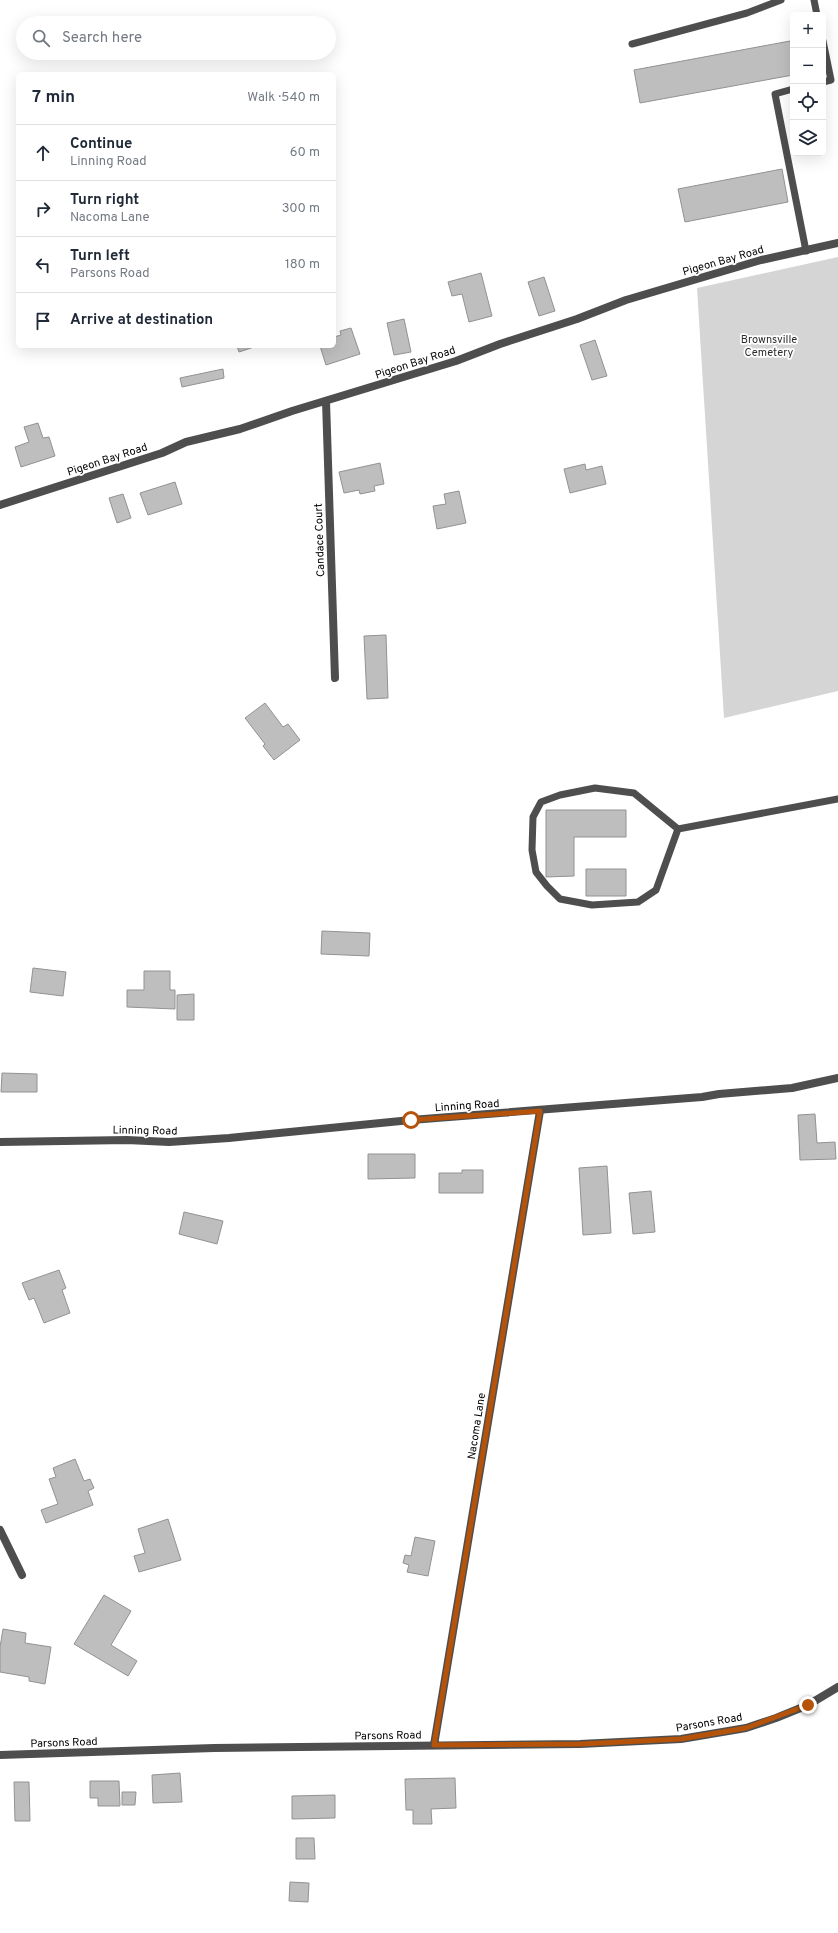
<!DOCTYPE html>
<html lang="en">
<head>
<meta charset="utf-8">
<style>
	body { margin:0; font-family:Overpass,sans-serif; background:#f2f2f3; color:#1f2937 }
	.controls { position:absolute; right:12px; top:12px; display:grid; overflow:hidden; border-radius:6px; box-shadow:0 4px 16px #0002 }
	.controls button { width:36px; height:36px; display:grid; place-items:center; padding:0; border:0; border-bottom:1px solid #e0e1e3; background:#fff; color:#1f2937; font:20px sans-serif }
	.stop { position:absolute; width:12px; height:12px; margin:-9px; border:3px solid #b45309; border-radius:50%; background:#fff }
	.stop.end { background:#b45309; border-color:#fff; box-shadow:0 1px 4px #0008 }
	.list { margin:0; padding:0; list-style:none }
	h2 { display:flex; justify-content:space-between; align-items:center; height:52px; margin:0; padding:0 16px; font-size:17px }
	h2 small { font-size:13px; font-weight:400; color:#747a83 }
	.list li { display:grid; grid-template-columns:26px 1fr auto; gap:12px; align-items:center; box-sizing:border-box; height:56px; padding:0 16px; border-top:1px solid #e0e1e3 }
	.list b { display:block; font-size:15px; white-space:nowrap }
	.list p { margin:0; font-size:13px; white-space:nowrap; color:#747a83 }
	.list em { font-size:13px; font-style:normal; color:#747a83 }
	.icon { flex:none; width:22px; height:22px; fill:none; stroke:currentColor; stroke-width:2; stroke-linecap:round; stroke-linejoin:round }
	.map { position:relative; flex:none; width:838px; height:1933px; overflow:hidden }
	.search { position:absolute; background:#fff; box-shadow:0 4px 16px #0002; left:16px; top:16px; width:320px; height:44px; display:flex; align-items:center; gap:10px; box-sizing:border-box; padding:0 14px; border-radius:22px; color:#747a83; font-size:15px }
	.panel { position:absolute; background:#fff; box-shadow:0 4px 16px #0002; left:16px; top:72px; width:320px; height:276px; border-radius:6px }
	.map>svg:first-child { display:block }
	.green { fill:#d5d5d5 }
	.building { fill:#bebebe; stroke:#929292 }
	.lines { fill:none; stroke-linecap:round; stroke-linejoin:round }
	.lane { stroke:#4e4e4e; stroke-width:7 }
	.street { stroke:#4e4e4e; stroke-width:8 }
	.route { stroke:#b45309; stroke-width:5 }
	.labels { text-anchor:middle; stroke-width:3.5; stroke-linejoin:round; paint-order:stroke }
	.street-label { font-size:11px; fill:#000; stroke:#fff }
	.park-label { font-size:11px; fill:#2c2c2c; stroke:#fff }
</style>
</head>
<body>
<div class="map">
<svg width="838" height="1933" viewBox="0 0 838 1933">
	<rect width="100%" height="100%" fill="#fff"/>
	<path class="green" d="M838 257V691L724 718 697 288Z"/>
	<path class="building" d="M790 41 793 57V75L640 103 634 70Z
		M782 169 788 202 685 222 678 189Z
		M481 273 492 316 469 322 462 294 452 296 448 282Z
		M544 277 555 311 539 316 528 282Z
		M404 319 411 352 394 355 387 323Z
		M351 328 360 354 326 365 320 346H334V337L341 335 340 331Z
		M595 340 607 376 592 380 580 345Z
		M237 346H257L239 352Z
		M223 369 224 378 182 387 180 378Z
		M38 423 43 438 49 437 55 456 21 467 15 447 29 442 24 427Z
		M380 463 384 484 374 486 375 491 360 494 359 490 344 493 339 472Z
		M585 464 586 470 602 466 606 484 570 493 564 469Z
		M175 482 182 504 148 515 140 493Z
		M459 491 466 523 437 529 433 506 446 504 444 494Z
		M123 494 131 518 117 523 109 498Z
		M386 635 388 698 367 699 364 636Z
		M265 703 283 727 288 724 300 740 274 760 263 746 265 744 245 718Z
		M546 810H626V837H574V876L546 877Z
		M586 869H626V896H586Z
		M322 931 370 933 369 956 321 954Z
		M33 968 66 972 63 996 30 992Z
		M144 971H170V990H175V1009L127 1007V990H144Z
		M194 994V1020H177V995Z
		M2 1073 37 1074V1092H1Z
		M815 1114 817 1143 835 1142 836 1159 800 1160 798 1115Z
		M368 1154H415V1178L368 1179Z
		M607 1166 611 1233 583 1235 579 1168Z
		M462 1170H483V1193H439V1173H462Z
		M651 1191 655 1232 633 1234 629 1193Z
		M184 1212 223 1221 217 1244 179 1234Z
		M59 1270 66 1288 62 1290 70 1313 44 1323 34 1298 29 1300 22 1283Z
		M75 1459 84 1481 90 1479 94 1488 88 1491 93 1505 46 1523 41 1510 58 1504 49 1479 56 1477 53 1468Z
		M168 1519 181 1560 139 1572 134 1556 145 1553 138 1529Z
		M415 1537 435 1541 428 1576 407 1572 409 1565 403 1563 405 1555 411 1556Z
		M104 1595 131 1611 111 1645 137 1661 128 1676 74 1644Z
		M3 1629 26 1633 25 1643 51 1647 45 1684 29 1681V1677L0 1672V1647Z
		M180 1773 182 1802 153 1803 152 1775Z
		M455 1778 456 1808 431 1809 432 1824H413V1810H406L405 1779Z
		M90 1781H119L120 1806H98V1798H90Z
		M14 1782H29L30 1821H15Z
		M122 1792H136L135 1805H122Z
		M335 1795V1818L292 1819V1796Z
		M296 1838H314L315 1859H296Z
		M290 1882 309 1883 308 1902 289 1901Z"/>
	<g class="lines">
		<path class="lane" d="M814 0 817 15
			M823 41 831 80 823 82
			M632 44 747 13 781 0
			M793 89 775 94 806 251
			M595 788 634 793 678 829 656 890 638 902 592 905 560 899 547 886 536 872 532 850 533 817 541 802 560 795Z
			M678 829 838 799"/>
		<path class="street" d="M326 401 335 678
			M0 505 162 453 186 442 240 429 292 411 456 361 500 344 577 319 626 300 761 260 838 243
			M0 1142 127 1140 169 1142 229 1138 411 1120 702 1097 719 1094 792 1088 838 1078
			M0 1530 22 1575
			M434 1745 540 1111
			M0 1755 214 1748 580 1744 681 1739 746 1728 776 1718 808 1705 838 1687"/>
	</g>
	<g class="lines">
		<path class="route" d="M411 1120 540 1111 434 1745 580 1744 681 1739 746 1728 808 1705"/>
	</g>
	<g class="labels">
		<g class="street-label">
			<text transform="translate(723 260) rotate(-16)" y="4">Pigeon Bay Road</text>
			<text transform="translate(415 362) rotate(-18)" y="4">Pigeon Bay Road</text>
			<text transform="translate(107 459) rotate(-18)" y="4">Pigeon Bay Road</text>
			<text transform="translate(319 540) rotate(-92)" y="4">Candace Court</text>
			<text transform="translate(467 1105) rotate(-4)" y="4">Linning Road</text>
			<text transform="translate(145 1130) rotate(1)" y="4">Linning Road</text>
			<text transform="translate(476 1426) rotate(-81)" y="4">Nacoma Lane</text>
			<text transform="translate(709 1722) rotate(-10)" y="4">Parsons Road</text>
			<text transform="translate(388 1735) rotate(-1)" y="4">Parsons Road</text>
			<text transform="translate(64 1742) rotate(-2)" y="4">Parsons Road</text>
		</g>
		<g class="park-label">
			<text x="769" y="343">Brownsville<tspan x="769" dy="13">Cemetery</tspan></text>
		</g>
	</g>
</svg>
<div class="controls">
<button>+</button>
<button>−</button>
<button><svg class="icon" aria-label="locate" viewBox="0 0 24 24"><circle cx="12" cy="12" r="6"/><path d="M12 2v4M12 18v4M2 12h4M18 12h4"/></svg></button>
<button><svg class="icon" aria-label="layers" viewBox="0 0 24 24"><path d="M12 4l9 5-9 5-9-5zM3 14l9 5 9-5"/></svg></button>
</div>
<div class="stop" style="left:411px;top:1120px"></div>
<div class="stop end" style="left:808px;top:1705px"></div>
<div class="search"><svg class="icon" aria-label="search" viewBox="0 0 24 24"><circle cx="10" cy="10" r="6"/><path d="M15 15l6 6"/></svg>Search here</div>
<section class="panel">
<h2>7 min<small>Walk · 540 m</small></h2>
<ul class="list">
<li><svg class="icon" aria-label="ahead" viewBox="0 0 24 24"><path d="M12 20V5M6 11l6-6 6 6"/></svg><div><b>Continue</b><p>Linning Road</p></div><em>60 m</em></li>
<li><svg class="icon" aria-label="right" viewBox="0 0 24 24"><path d="M7 20v-9h11M14 6l5 5-5 5"/></svg><div><b>Turn right</b><p>Nacoma Lane</p></div><em>300 m</em></li>
<li><svg class="icon" aria-label="left" viewBox="0 0 24 24"><path d="M17 20v-9H6M10 6l-5 5 5 5"/></svg><div><b>Turn left</b><p>Parsons Road</p></div><em>180 m</em></li>
<li><svg class="icon" aria-label="arrive" viewBox="0 0 24 24"><path d="M6 21V4h12l-3 4 3 4H6"/></svg><div><b>Arrive at destination</b></div></li>
</ul>
</section>
</div>
</body>
</html>
